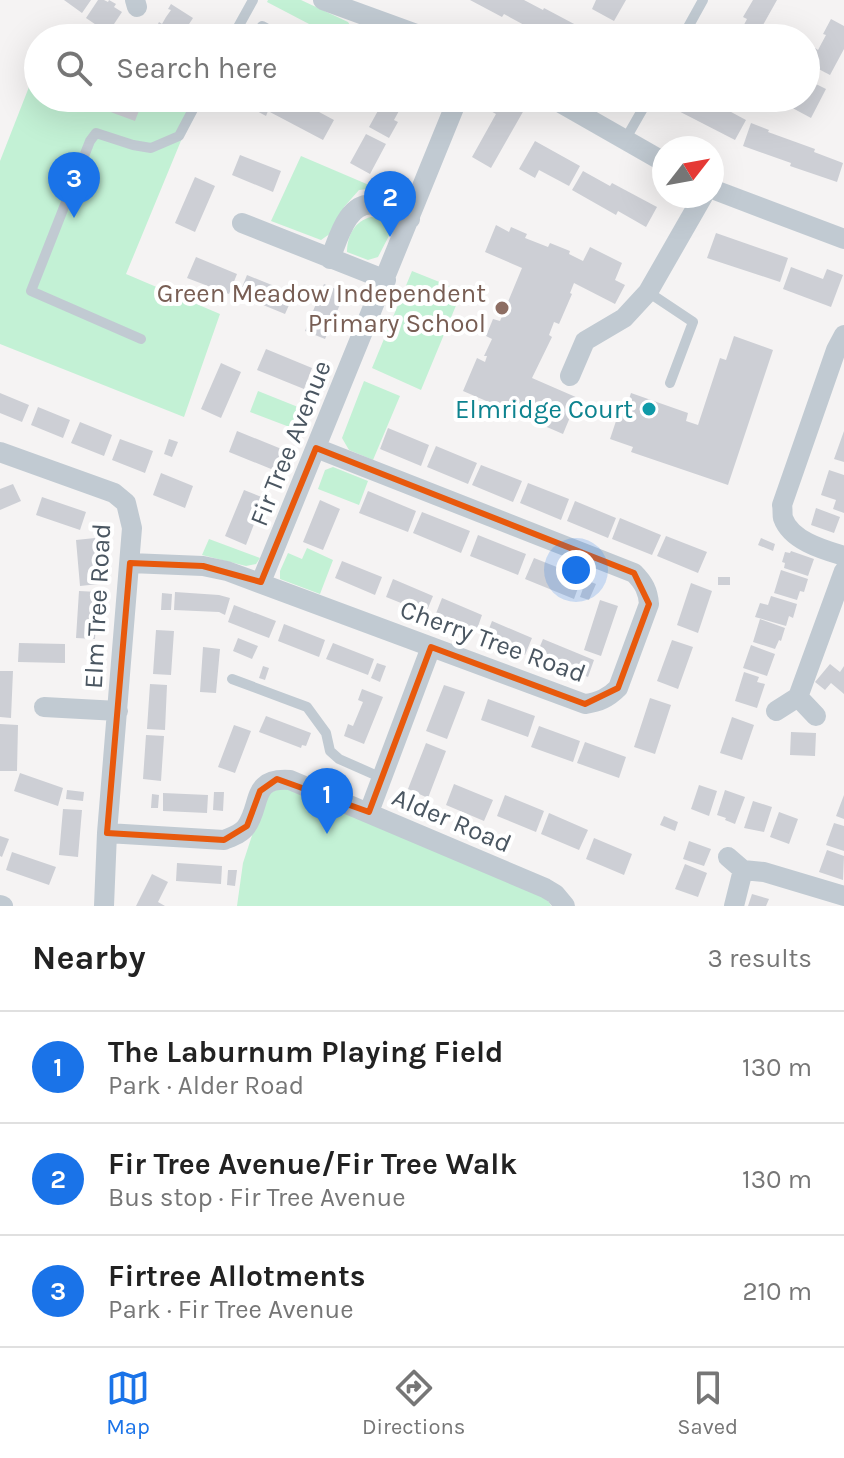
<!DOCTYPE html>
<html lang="en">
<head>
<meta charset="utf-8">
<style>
	body { margin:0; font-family:Karla,sans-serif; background:#f2f2f2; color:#222 }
	.compass { position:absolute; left:652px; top:136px; width:72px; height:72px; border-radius:50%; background:#fff; box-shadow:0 8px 32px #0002; rotate:59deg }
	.you { position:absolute; left:576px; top:570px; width:28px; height:28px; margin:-20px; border:6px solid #fff; border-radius:50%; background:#1a73e8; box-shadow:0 0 0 12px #1a73e833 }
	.badge { display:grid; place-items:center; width:52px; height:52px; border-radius:50%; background:#1a73e8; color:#fff; font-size:26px; font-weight:700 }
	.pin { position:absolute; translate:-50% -66px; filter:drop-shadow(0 2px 4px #0008) }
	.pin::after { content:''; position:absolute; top:42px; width:28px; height:24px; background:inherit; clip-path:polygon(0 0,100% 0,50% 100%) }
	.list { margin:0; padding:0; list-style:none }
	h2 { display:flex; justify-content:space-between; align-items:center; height:104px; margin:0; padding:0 32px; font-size:34px }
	h2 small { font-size:26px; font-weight:400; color:#767676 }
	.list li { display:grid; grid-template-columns:52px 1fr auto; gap:24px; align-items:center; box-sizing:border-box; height:112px; padding:0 32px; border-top:2px solid #e0e0e0 }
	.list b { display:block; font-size:30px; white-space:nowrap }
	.list p { margin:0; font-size:26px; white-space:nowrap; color:#767676 }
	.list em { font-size:26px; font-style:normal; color:#767676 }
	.icon { flex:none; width:44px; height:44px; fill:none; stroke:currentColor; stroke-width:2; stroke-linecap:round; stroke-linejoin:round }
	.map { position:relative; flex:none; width:844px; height:906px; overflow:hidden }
	.search { position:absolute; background:#fff; box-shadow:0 8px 32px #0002; left:24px; right:24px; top:24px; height:88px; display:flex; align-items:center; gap:20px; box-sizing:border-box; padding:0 28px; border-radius:44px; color:#767676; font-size:30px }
	.sheet { height:440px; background:#fff }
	nav { display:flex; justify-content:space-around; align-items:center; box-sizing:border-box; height:112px; border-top:2px solid #e0e0e0; background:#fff; font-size:22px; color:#767676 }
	nav a { display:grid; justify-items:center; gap:4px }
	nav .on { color:#1a73e8 }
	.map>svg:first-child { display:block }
	.green { fill:#c3f1d5 }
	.building { fill:#cdcfd5 }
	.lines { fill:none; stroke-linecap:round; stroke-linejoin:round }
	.lane { stroke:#c1cad2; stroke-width:10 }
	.street { stroke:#c1cad2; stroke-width:20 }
	.marked { fill:none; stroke:#e8590c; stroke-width:6; stroke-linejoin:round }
	.education-dot { fill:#8d6e63; stroke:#fff; stroke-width:3 }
	.culture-dot { fill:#0f9aa8; stroke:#fff; stroke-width:3 }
	.labels { text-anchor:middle; stroke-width:8; stroke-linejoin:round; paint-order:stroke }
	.education-label { font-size:26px; fill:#785e54; stroke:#fff; text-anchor:end }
	.culture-label { font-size:26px; fill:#0d838f; stroke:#fff; text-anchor:end }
	.street-label { font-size:26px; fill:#4a5661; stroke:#fff }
</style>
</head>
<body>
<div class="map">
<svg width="844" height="906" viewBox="0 0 844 906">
	<rect width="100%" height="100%" fill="#f5f3f3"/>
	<path class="green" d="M268 0H301L348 22 355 33 353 38H332V36L267 2Z
		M38 64V98H153L192 114 126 274 220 314 184 417 0 344V161Z
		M301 156 376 188 359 190 344 207 334 231 321 240 271 221Z
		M371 217 383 218 393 228 378 257 368 260 347 252C347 235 355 221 371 217Z
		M412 271 462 291 421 390 372 368Z
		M364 381 400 396 373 460 349 450 342 438Z
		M258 391 308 411 300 431 250 412Z
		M333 467 368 481 359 505 318 489 325 470Z
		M209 539 260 558 256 564 246 566 202 555Z
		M307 548 333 560 320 594 280 579V571L288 553 302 559Z
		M290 787 534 890 549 902 551 906H237L243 863 262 805 268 794 280 788Z"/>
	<path class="building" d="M64 0H91L82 13Z
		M98 0H104L108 2 109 0 116 4 114 7 122 12 108 33 86 18Z
		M470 0H524L543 10 544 8 576 25 569 38H555L550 35 548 38 504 14 502 17Z
		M596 0H626L614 21 592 9Z
		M753 0H777L763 25 768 28 763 38H737L747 19 743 17Z
		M171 4 193 18 180 38H171L156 28 159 22 162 24 166 17 171 10 168 9Z
		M831 19 844 26V49L830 75 807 63 815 48 818 50 826 35 823 34Z
		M806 79 826 89 811 118 785 104 788 98H806Z
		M101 98H114L140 108 135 121 97 107Z
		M221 98H293L334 120 323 140 268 111 266 116 238 101 235 106Z
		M385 98H406L394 120 398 122 389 138 369 127Z
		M493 98H503L524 110 491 168 472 157 496 114 487 109Z
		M663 98H705L746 120 735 140 661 102Z
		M751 123 769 130 768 132 815 149 814 152 843 163 837 182 790 166 791 163 743 146Z
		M366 134 386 144 370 174 350 163Z
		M535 141 580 166 569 186 539 170 535 178 519 169Z
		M240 155 281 171 273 192 232 175Z
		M583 171 610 186 612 183 657 207 646 227 618 211 616 215 572 190Z
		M195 177 215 186 195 232 175 223Z
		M496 225 509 232 511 227 527 234 525 238 548 247 550 243 570 251 569 254 583 261 590 247 622 263 615 280 625 285 615 304 574 283 570 293 572 294 559 324 554 322 549 335 552 337 532 378 578 398 563 434 463 391 477 358 485 362 487 356H484L492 339 486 336 493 319 500 321 522 268 485 252Z
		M716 233 788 258 780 282 707 258Z
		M196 257 237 274 229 294 187 278Z
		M791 267 823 279 827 269 843 275 831 307 783 289Z
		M247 275 294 294 285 314 239 295Z
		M324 284 345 293 325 339 305 331Z
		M734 336 773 350 728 485 631 452 633 447 610 439 622 403 627 405 631 393 688 413 686 421 698 425 720 358 726 360Z
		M266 349 312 368 304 389 257 370Z
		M221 363 241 372 221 418 201 409Z
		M0 393 29 405 22 422 0 413Z
		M38 407 70 420 63 438 31 425Z
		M80 422 112 435 104 456 71 443Z
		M388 428 429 445 421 466 380 449Z
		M237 431 284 450 276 471 229 452Z
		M844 431V462L834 459Z
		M120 439 153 451 145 473 112 460Z
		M169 439 178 442 172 457 164 454Z
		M436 446 477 463 468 484 427 467Z
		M481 465 522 481 513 502 472 485Z
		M829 470 844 475V513L833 509 836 500 821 495Z
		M161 473 193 486 185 508 153 495Z
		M528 483 569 499 561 520 520 503Z
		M13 484 21 501 0 510V489Z
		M244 490 264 498 246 545 225 536Z
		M368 491 416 511 408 532 359 513Z
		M42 497 86 512 80 530 36 515Z
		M320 500 340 509 323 550 303 542Z
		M575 501 616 518 608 538 567 521Z
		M816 508 840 517 834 533 811 525Z
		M422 512 470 531 461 553 413 533Z
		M620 518 661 535 652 555 612 539Z
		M478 535 526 554 518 575 470 556Z
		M666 536 707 552 698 573 657 556Z
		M95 538 99 584 80 586 76 540Z
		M761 538 775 544 773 551 758 545Z
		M791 551 814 559 808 576 784 568 785 563 782 562 785 552 790 553Z
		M534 558 582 577 574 599 525 579Z
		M342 561 382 577 375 595 335 578Z
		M781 570 808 579 804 592 800 591 797 600 774 593Z
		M718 577H730V585H718Z
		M393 579 433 596 426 613 386 597Z
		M586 580 596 584 589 600 580 597Z
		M691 583 712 591 698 633 677 625Z
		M79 591 98 592 95 639 76 638Z
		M175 592 219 595 230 598 225 615 219 612 174 610Z
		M162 593 172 594 171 610H161Z
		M771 596 797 604 793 618 789 616 786 626 755 617 760 603 768 605Z
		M442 598 482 615 476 632 435 616Z
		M600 600 618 606 601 656 584 650Z
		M234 605 276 621 269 638 228 622Z
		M760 619 785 628 781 641 779 640 775 649 753 642Z
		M492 621 532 638 525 655 485 639Z
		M284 624 325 640 319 657 278 641Z
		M156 630 174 631 171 675 153 674Z
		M238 638 258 646 252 659 233 651Z
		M543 639 594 660 588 677 536 656Z
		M672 640 693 647 678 689 657 681Z
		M19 643 65 644V663L18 662Z
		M333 643 374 659 368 675 326 659Z
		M751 645 775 654 767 676 743 668Z
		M203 647 220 649 216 693 200 692Z
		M377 663 386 666 380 682 371 678Z
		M830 664 840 672 844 666V694L831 683 825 690 815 682Z
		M263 666 269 668 265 680 259 678Z
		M0 671H13L11 718 0 717Z
		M744 672 759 677 757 682 765 684 757 708 735 701Z
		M150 684 167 685 165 730 147 729Z
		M444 685 465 692 447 739 426 731Z
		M362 689 383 697 364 744 344 736 348 724 353 726 363 702 358 700Z
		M650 698 671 705 655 754 634 747Z
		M488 699 535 716 528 737 481 720Z
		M266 716 311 733 306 746 302 745 301 748 259 732Z
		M732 717 754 725 742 760 720 753Z
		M0 724 18 725 17 771H0Z
		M234 725 251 731 235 773 218 767Z
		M539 726 580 741 573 762 531 747Z
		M791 732 816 733 815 756 790 755Z
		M146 735 164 736 161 781 143 779Z
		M585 742 626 757 619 778 577 763Z
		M426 743 446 751 428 798 408 789Z
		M20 773 63 788 58 806 14 791Z
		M454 784 493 800 484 821 446 805Z
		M699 785 717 791 709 816 691 809Z
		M67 790 84 792 83 801 66 799Z
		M725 790 745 797 735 824 725 820 726 818 717 815Z
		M214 792H224L223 811 213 810Z
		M163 793 208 795 207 813 163 811Z
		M152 794 159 795 158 808H151Z
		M505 795 544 811 536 832 497 816Z
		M844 795V819L836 816Z
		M753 801 772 807 764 832 744 828Z
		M63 809 82 810 78 857 59 855Z
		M779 812 798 819 789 844 770 837Z
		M549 813 588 830 579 850 541 834Z
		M664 816 678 822 675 831 660 825Z
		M834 823 844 826V851L826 845Z
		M0 836 9 839 2 857 0 856Z
		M594 838 632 854 624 875 586 859Z
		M689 841 711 849 704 866 683 859Z
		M827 850 844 856 843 880 819 872Z
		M12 852 56 867 49 885 6 870Z
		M177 863 222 866 221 884 176 881Z
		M685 864 707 873 698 897 675 889Z
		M228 870H237L235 886 227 885Z
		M152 874 168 882 158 902 165 906H136Z
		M752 894 769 899 766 906H748Z"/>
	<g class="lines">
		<path class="lane" d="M262 26 284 38
			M232 38 253 0
			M360 38 371 18
			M682 38 703 0
			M625 140 649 98
			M648 292 693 322 670 383
			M141 339 31 291 90 141 96 133 133 145 151 148 179 136 199 98
			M232 679 307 707 326 733 330 751 339 759 382 778"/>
		<path class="street" d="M135 0 137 7
			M323 0 427 38
			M552 98 664 162
			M712 189 844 239
			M242 223 386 280
			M330 259C338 240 347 200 375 205 387 207 399 214 410 219
			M844 335 836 350 782 505C783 509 782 514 783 518 791 541 824 550 844 556
			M570 376 585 341 624 318 648 292 703 196
			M0 452 114 493 126 503 132 528 107 833 104 906
			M130 563 203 566 227 571 585 704C599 702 608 698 618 688L649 604C648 591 644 583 634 573L316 448
			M261 582 458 98
			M798 697 816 716
			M44 707 118 711
			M776 711 798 697 844 571
			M369 812 431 647
			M107 833 224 840C231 837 241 834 246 827 262 805 250 777 290 780L545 888 555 894 565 906
			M728 857 743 870 734 906
			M743 870 764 872 844 896
			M0 905 3 906"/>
	</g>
	<path class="marked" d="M316 448 634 573 649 604 618 688 585 704 431 647 369 812 277 779 260 791 247 826 224 840 107 833 130 563 203 566 261 582Z"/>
	<circle class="education-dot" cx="502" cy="308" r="8"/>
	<circle class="culture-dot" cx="649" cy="409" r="8"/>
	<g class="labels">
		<g class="education-label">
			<text x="486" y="302">Green Meadow Independent<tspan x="486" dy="30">Primary School</tspan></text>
		</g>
		<g class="culture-label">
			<text x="633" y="418">Elmridge Court</text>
		</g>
		<g class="street-label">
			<text transform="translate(290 443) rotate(-68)" y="9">Fir Tree Avenue</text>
			<text transform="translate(97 606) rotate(-87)" y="9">Elm Tree Road</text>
			<text transform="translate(493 641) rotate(20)" y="9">Cherry Tree Road</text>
			<text transform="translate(452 820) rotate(23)" y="9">Alder Road</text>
		</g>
	</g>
</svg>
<svg class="compass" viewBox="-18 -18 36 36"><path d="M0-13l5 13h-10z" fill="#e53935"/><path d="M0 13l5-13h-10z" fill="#767676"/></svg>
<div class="you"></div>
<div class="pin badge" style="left:327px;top:834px">1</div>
<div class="pin badge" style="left:390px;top:237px">2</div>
<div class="pin badge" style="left:74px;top:218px">3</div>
<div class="search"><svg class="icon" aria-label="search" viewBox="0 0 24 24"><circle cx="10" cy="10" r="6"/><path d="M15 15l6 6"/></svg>Search here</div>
</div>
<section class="sheet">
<h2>Nearby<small>3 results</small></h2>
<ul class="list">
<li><span class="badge">1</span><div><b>The Laburnum Playing Field</b><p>Park · Alder Road</p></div><em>130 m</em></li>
<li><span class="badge">2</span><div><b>Fir Tree Avenue/Fir Tree Walk</b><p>Bus stop · Fir Tree Avenue</p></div><em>130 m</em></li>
<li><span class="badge">3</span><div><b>Firtree Allotments</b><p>Park · Fir Tree Avenue</p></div><em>210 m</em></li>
</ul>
</section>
<nav>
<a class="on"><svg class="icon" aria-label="map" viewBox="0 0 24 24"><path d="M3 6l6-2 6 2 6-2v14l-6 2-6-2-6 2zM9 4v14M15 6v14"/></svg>Map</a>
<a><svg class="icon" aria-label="directions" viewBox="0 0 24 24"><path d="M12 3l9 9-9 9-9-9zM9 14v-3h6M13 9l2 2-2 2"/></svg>Directions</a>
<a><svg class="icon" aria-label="saved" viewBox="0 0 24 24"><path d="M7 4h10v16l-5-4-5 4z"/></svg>Saved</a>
</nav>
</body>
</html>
